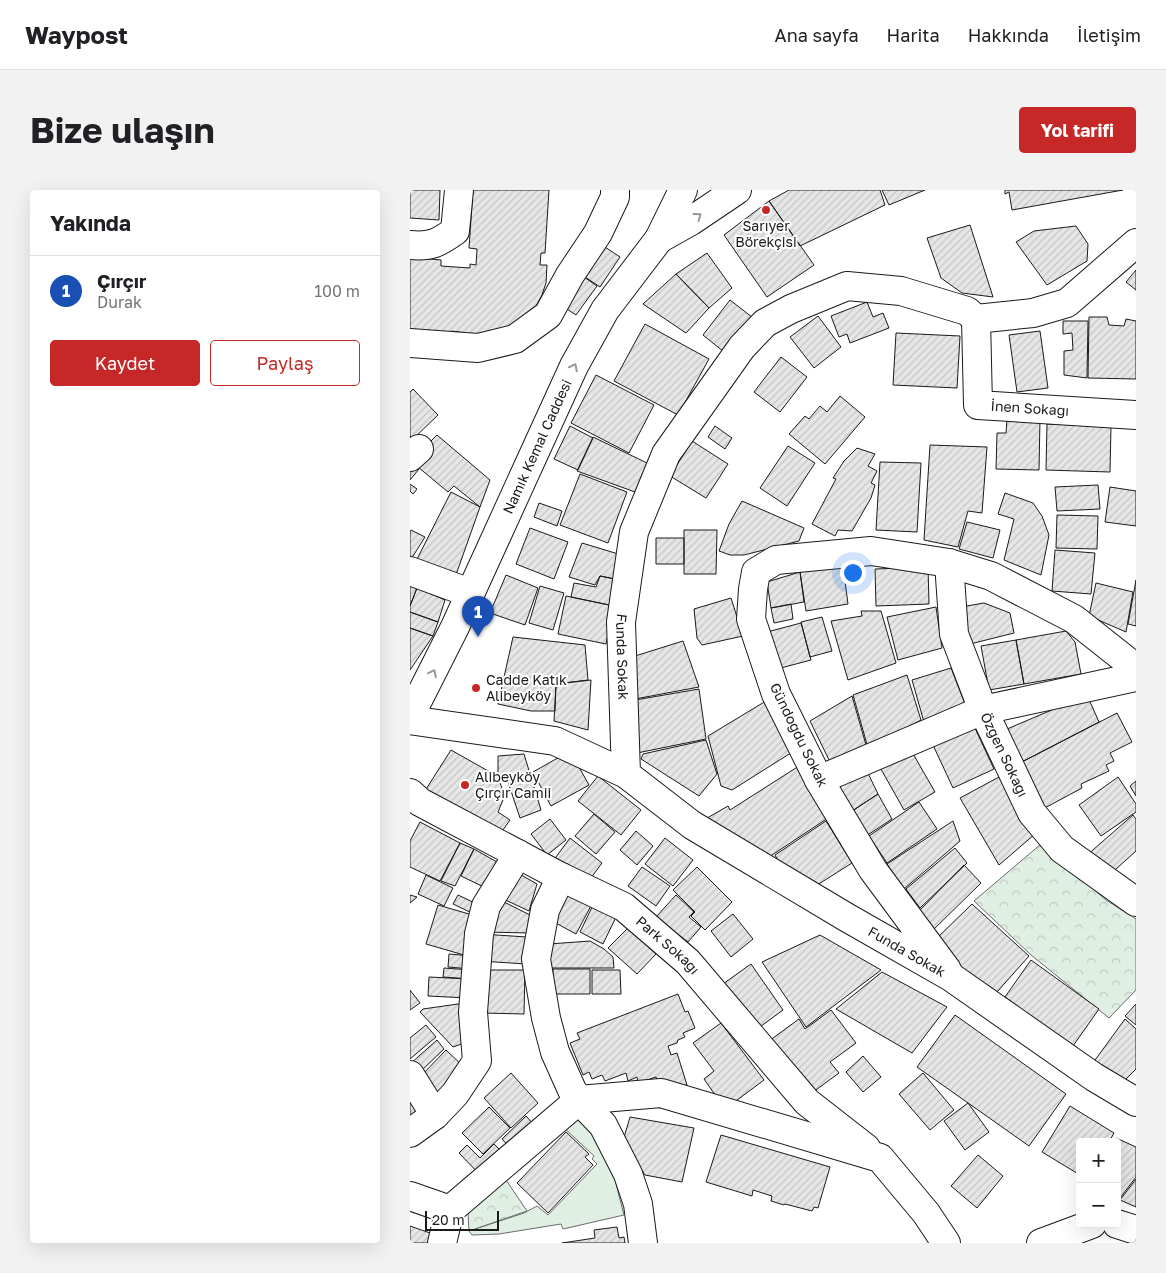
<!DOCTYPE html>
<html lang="tr">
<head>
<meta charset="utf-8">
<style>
	body { margin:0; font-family:"Golos Text",sans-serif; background:#f2f2f2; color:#202124 }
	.controls { position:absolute; right:15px; bottom:15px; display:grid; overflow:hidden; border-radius:5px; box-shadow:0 5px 20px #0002 }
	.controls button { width:45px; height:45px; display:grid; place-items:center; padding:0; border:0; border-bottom:1px solid #e0e0e0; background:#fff; color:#202124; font:25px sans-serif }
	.scale { position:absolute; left:15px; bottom:12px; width:74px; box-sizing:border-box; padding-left:5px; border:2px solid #1a1a1a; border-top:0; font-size:14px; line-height:18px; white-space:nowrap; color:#1a1a1a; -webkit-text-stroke:4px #fff; paint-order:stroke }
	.you { position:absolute; left:442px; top:382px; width:18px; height:18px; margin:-12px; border:4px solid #fff; border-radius:50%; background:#1a73e8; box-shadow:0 0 0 8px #1a73e833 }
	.badge { display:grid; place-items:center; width:32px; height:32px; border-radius:50%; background:#c62828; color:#fff; font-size:16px; font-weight:700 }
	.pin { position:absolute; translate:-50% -41px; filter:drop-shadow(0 1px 2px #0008) }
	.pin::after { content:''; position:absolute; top:26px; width:18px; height:15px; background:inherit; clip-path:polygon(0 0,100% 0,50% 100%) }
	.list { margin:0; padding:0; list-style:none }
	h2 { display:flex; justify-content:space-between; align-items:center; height:65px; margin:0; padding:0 20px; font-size:21px }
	h2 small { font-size:16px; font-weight:400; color:#757577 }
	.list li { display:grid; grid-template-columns:32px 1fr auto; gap:15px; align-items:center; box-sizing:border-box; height:70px; padding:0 20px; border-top:1px solid #e0e0e0 }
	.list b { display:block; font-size:19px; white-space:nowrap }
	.list p { margin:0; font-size:16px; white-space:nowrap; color:#757577 }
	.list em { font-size:16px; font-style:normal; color:#757577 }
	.actions { display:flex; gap:10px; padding:15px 20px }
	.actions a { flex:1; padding:11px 0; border:1px solid #c62828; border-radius:5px; text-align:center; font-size:18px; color:#c62828 }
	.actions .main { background:#c62828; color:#fff }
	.map { position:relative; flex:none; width:726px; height:1053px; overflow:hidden; border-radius:5px }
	header { display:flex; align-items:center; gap:30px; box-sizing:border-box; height:70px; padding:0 25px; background:#fff; border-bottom:1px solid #e0e0e0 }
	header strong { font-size:24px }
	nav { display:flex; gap:28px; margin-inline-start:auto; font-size:18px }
	.intro { display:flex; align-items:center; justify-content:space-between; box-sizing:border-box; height:120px; padding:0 30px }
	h1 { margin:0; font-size:35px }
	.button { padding:12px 22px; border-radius:5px; background:#c62828; color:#fff; font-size:18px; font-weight:700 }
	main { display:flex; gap:30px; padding:0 30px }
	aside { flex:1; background:#fff; border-radius:5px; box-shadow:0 5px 20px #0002 }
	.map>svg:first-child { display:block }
	.grass { fill:#e0efe3; stroke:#6a6a6a }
	.forest { fill:url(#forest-crowns); stroke:#6a6a6a }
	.building { fill:url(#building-hatch); stroke:#1a1a1a }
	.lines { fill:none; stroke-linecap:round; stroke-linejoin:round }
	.minor-casing { stroke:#1a1a1a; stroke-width:30 }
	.major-casing { stroke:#1a1a1a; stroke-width:30 }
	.minor { stroke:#fff; stroke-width:28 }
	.major { stroke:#fff; stroke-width:28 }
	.oneway { stroke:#989898 }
	.poi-dot { fill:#c62828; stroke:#fff; stroke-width:2 }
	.labels { text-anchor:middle; stroke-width:4; stroke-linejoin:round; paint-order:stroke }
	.poi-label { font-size:14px; fill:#1a1a1a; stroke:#fff; text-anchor:start }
	.street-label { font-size:14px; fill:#1a1a1a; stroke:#fff }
</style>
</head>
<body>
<header>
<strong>Waypost</strong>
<nav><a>Ana sayfa</a><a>Harita</a><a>Hakkında</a><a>İletişim</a></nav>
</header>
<div class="intro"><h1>Bize ulaşın</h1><a class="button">Yol tarifi</a></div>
<main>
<aside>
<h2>Yakında<small></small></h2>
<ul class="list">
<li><span class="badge" style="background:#1a4fb4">1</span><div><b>Çırçır</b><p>Durak</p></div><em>100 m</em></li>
</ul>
<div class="actions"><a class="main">Kaydet</a><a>Paylaş</a></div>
</aside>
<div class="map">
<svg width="726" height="1053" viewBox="0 0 726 1053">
	<defs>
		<pattern id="forest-crowns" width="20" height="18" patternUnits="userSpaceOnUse" patternTransform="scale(1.25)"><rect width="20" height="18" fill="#e0efe3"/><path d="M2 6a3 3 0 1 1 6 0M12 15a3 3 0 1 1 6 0" fill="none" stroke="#c0ccc2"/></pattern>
		<pattern id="building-hatch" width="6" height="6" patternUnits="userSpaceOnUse" patternTransform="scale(1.25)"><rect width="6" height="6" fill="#e6e6e6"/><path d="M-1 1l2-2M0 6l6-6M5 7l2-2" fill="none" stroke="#c5c5c5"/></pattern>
	</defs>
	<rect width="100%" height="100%" fill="#fff"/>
	<path class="grass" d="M171 921 205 990 214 1025 153 1039 151 1034 89 1044 62 1045 59 1041 114 1023 127 1016 138 1025 187 974 182 969 184 966 152 936Z"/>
	<path class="forest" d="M631 654 696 710 726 729V800L699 828 621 765 564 711Z
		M96 990 117 1021 59 1041 58 1023Z"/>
	<path class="building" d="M0 0H30L29 30 0 28Z
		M63 0H139L135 63H131L130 75H137L136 93 132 105 125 118 100 139 56 149V143L42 141 41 147 0 144V67L31 70V76L60 78V74L66 75 67 59 59 58Z
		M379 0H470L475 15 390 56 359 11Z
		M472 0H515L479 15Z
		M595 0H713L602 20 599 2 595 4Z
		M359 11 404 75 357 107 314 45Z
		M560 35 583 107 552 103 531 88 517 48Z
		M666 36 678 54 677 71 637 95 606 52 624 41Z
		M195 57 210 67 190 97 175 87Z
		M297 63 322 98 299 118 266 84Z
		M726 80V100L716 92Z
		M266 84 299 118 276 143 233 114Z
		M171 85 187 96 166 125 151 115Z
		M320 110 347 131 319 166 293 145Z
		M457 112 463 127 473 123 479 138 440 153 437 144 429 147 421 126Z
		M408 126 431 157 404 178 380 147Z
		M679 127H697L699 135 714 136 716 129 726 131V189L678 188Z
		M653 131H678L677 188 654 185V161L663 160 662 143 653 144Z
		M235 134 299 169 268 225 204 191Z
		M630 141 638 198 607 202 599 145Z
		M486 143 550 146 547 198 483 195Z
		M371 167 397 187 370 222 344 202Z
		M186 185 244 215 219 263 161 233Z
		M3 199 28 225 3 249 0 246V202Z
		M430 206 455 227 415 274 379 244 395 226 399 229 410 216 417 222Z
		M597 229H630L629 280 586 279 587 243H596Z
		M637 234 701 236 700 282 636 280Z
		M160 236 183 248 168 280 144 269Z
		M305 236 322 248 315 259 298 247Z
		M27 245 80 290 70 317 44 296 38 302 8 277 7 265Z
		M183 247 237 273 225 302 167 281Z
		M282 251 318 274 296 308 260 286Z
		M520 255 577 257 572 323 558 321 548 357 514 350Z
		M378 256 405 273 377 316 350 298Z
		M447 258 465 264 458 276 467 281 461 293 465 295 461 308 442 341 428 340 425 346 402 334 426 289 423 288 434 271Z
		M0 272 9 279 0 290Z
		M470 272 511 273 507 342 466 340Z
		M170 284 217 302 198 353 150 335Z
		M0 294 7 299 3 304 0 301Z
		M688 295 690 319 647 321 645 297Z
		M700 297 726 301V336L695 332Z
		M41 302 70 317 42 396 1 381Z
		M595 303 623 313 632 326 639 345 631 385 594 370 604 329 588 324Z
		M332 311 394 338 389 351 334 365H320L309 361 319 334Z
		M129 313 152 321 147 336 124 327Z
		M647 325 688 326 687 359 646 358Z
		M557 332 590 340 583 368 549 359Z
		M120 338 158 352 144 389 106 374Z
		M1 340 15 347 0 371V342Z
		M274 340H307L306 384H274Z
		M246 348H274V374H246Z
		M172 353 215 366 210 390 190 386 185 395 159 387Z
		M645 360 685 363 681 404 642 401Z
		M433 376 438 414 396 421 390 382Z
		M518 377 519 414 466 416 465 379Z
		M390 382 394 412 361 418 357 392Z
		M96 385 128 398 115 435 80 423Z
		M190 386 210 390 204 416 161 407 164 393 186 397Z
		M726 390V436L718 434Z
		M686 393 723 402 716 442 679 426Z
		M0 395 7 398 0 416Z
		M130 396 154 403 143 440 119 433Z
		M7 398 35 410 28 432 0 422V416Z
		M156 406 204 416 196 454 148 444Z
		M321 408 333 446 292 455 287 448 284 419Z
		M574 413 600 423 604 443 556 455 551 417Z
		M381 414 383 429 364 433 361 418Z
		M526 417 532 458 488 470 477 427Z
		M451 421H471L486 473 438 490 421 431 452 426Z
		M0 422 28 432 23 446 0 438Z
		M412 427 422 461 400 467 391 432Z
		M391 433 401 470 367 479 357 442Z
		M0 438 23 446 0 480Z
		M656 441 665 452 671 484 614 494 606 450Z
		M103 447 175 455 178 490 146 494 145 521H121L88 514Z
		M606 450 614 494 579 500 571 456Z
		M273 451 289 497 225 509V466Z
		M541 478 555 514 514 532 502 490Z
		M497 485 511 530 458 558 443 505Z
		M181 490 178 540 144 531 146 494Z
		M289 499 296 549 227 563 225 510Z
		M677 505 689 532 606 575 590 542Z
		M442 506 456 555 422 576 400 531Z
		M356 511 384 561 322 600 311 596 298 546Z
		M707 523 722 552 700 563 704 571 696 575 699 581 671 594 672 598 631 620 606 575Z
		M564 536 584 579 543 598 523 555Z
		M296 550 307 584 289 606 231 569 233 564Z
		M498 555 525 602 494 620 467 572Z
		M41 560 87 586 95 605 88 622 100 630 88 647 13 604Z
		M160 561 179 595 141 616 123 582Z
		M114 564 131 620 110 628 96 586 88 585V566Z
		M389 576 418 628 353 671 292 631 318 616 320 620Z
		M455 577 468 604 436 625 425 597Z
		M188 586 231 620 211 645 168 611Z
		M589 587 625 644 589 675 550 608Z
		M708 587 726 614V622L691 646 669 615Z
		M726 591V606L720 596Z
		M468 604 482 629 450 650 436 625Z
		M509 612 527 639 477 673 459 646Z
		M184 624 205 642 186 664 165 646Z
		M723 625 726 629V661L696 688 676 666Z
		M140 629 156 650 137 665 121 644Z
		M416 631 442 673 404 697 373 680 365 665Z
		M543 631 550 651 494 699 477 674Z
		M10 632 50 653 30 691 0 677V651Z
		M226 641 243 656 227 675 210 660Z
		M160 648 192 673 175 696 143 671Z
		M255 648 283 670 263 696 235 674Z
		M50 653 64 659 45 696 31 691Z
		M545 658 557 673 510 718 496 699Z
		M64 659 94 676 80 700 51 686Z
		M554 675 571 693 520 743 508 722Z
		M232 677 260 696 246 716 218 696Z
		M287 677 322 712 295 740 281 726 285 722 263 700Z
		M106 682 127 694 119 721 89 707Z
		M16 685 43 698 34 716 8 704Z
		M158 699 183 712 166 744 142 731Z
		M0 705 7 707 0 713Z
		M48 705 69 715 64 724 43 714Z
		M266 705 284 722 279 727 291 737 278 752 269 745 262 752 246 727Z
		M88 709 122 726 119 743 74 742Z
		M184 713 207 725 193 754 170 742Z
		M562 714 619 766 587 802 533 766 524 751Z
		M28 715 66 726 54 765 16 754Z
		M323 724 343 749 321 767 301 741Z
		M218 738 246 764 227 784 198 758Z
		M71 744 117 747 116 774 70 771Z
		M410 745 471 780 396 837 352 772Z
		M180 751 194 759 203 767 204 778H138L139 754Z
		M39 764 62 766 61 779 38 777Z
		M621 770 689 819 663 856 595 807Z
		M341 774 373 820 343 842 310 796Z
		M34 778 61 780 60 789 33 787Z
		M143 779H180V804H143Z
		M74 780H115L114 824 73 823Z
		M182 780H210L211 804H182Z
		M472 782 537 817 502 863 426 819Z
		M19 787 59 789 58 808 18 806Z
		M0 800 10 813 0 820Z
		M268 804 275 822 278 821 285 838 273 843 275 847 268 850 267 853 258 856 261 865 267 863 277 895 251 903 246 887 228 893 227 887 218 891 216 883 195 891 192 885 182 889 179 882 173 885 160 853 170 849 167 843Z
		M55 813 57 852 43 857 10 822 13 819Z
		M726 814V835L715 826Z
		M421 820 446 853 420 872 429 883 399 905 359 851 389 829 395 839Z
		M545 825 656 904 619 956 507 877Z
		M715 829 726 839V879L711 894 680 877Z
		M311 833 354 890 315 919 294 889 304 881 283 853Z
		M16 835 26 847 0 869V848Z
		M27 850 34 859 8 884 0 874Z
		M36 860 55 878 24 910 10 887Z
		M453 866 471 887 453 902 436 882Z
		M101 883 128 913 101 938 74 908Z
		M513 883 544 920 520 940 489 904Z
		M0 891 16 915 0 926Z
		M558 913 579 942 555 960 534 931Z
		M660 916 704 943 699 952H670V985L632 962Z
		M79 917 100 938 73 964 52 943Z
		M116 926 126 937 102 960 92 949Z
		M220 927 284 938 272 992 235 985 213 951Z
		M156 942 179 964 175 967 183 975 138 1023 107 993Z
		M311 945 420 977 408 1018 404 1017 402 1021 375 1014 374 1015 361 1011 362 1006 343 1000 342 1006 296 992Z
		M706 948 726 957V987L707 1012V952H704Z
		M84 954 94 964 71 986 49 963 57 955 70 968Z
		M568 965 593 986 567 1018 541 996Z
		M726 989V1017L710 1010Z
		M0 1036 23 1044 20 1053H0Z
		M207 1037 209 1048 214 1047 215 1053H152L185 1048 184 1040Z"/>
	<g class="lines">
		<g class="minor-casing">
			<g id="minor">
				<path id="s1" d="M726 53 657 113 623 123 566 129 557 121 491 101 437 96 381 119 355 133 332 157 256 264 224 342 211 432 216 584 282 635 436 727 541 787 684 887 726 912"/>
				<path d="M0 55C21 57 28 53 45 41L49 0"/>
				<path id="s2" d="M566 129 568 215 726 225"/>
				<path d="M0 153 68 158 105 149 138 125 160 85 188 43 205 7V0"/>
				<path d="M0 267 9 259"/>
				<path id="s3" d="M539 373 544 444 573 520 622 623 652 659 726 712"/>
				<path d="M0 381 60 403"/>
				<path d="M0 530 145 551 216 584"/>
				<path d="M409 590 573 520 726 487"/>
				<path id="s4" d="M0 603 10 612 151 687 214 717 278 772 397 912 456 958"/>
				<path d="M151 687 135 720 126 769 136 828 145 862 162 900 169 910 193 935 218 984 228 1014 233 1053"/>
				<path d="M537 780 463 680 409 590 366 504 341 429 343 399 346 382 366 370 461 361 539 373 581 386 664 429 726 478"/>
				<path d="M0 885 25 925"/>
				<path d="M0 943 25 925 45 904 67 871 63 822 69 744 76 716 108 664"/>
				<path d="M0 1006 40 1020"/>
				<path d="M707 1034 726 1040"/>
				<path d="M32 1053 40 1020 169 910 251 903 470 968 516 1023 536 1053"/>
				<path d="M631 1053 682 1034"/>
			</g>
		</g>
		<g class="major-casing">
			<g id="major">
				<path d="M249 49 281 31 327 0"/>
				<path id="s5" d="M0 526 45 437 164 176 195 120 249 49 273 0"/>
			</g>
		</g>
		<use href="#minor" class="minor"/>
		<use href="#major" class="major"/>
	</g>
	<defs><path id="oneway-chevron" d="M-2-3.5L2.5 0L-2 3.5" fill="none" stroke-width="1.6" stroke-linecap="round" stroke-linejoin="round" transform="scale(1.25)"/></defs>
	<g class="oneway">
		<use href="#oneway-chevron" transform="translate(288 26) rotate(-36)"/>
		<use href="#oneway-chevron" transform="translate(164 177) rotate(-63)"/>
		<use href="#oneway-chevron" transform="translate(23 483) rotate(-64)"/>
	</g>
	<g class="poi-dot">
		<circle cx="356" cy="20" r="5"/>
		<circle cx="66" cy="498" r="5"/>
		<circle cx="55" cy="595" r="5"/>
	</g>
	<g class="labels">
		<g class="poi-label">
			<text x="356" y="41" text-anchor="middle">Sarıyer<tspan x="356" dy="16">Börekçisi</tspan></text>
			<text x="76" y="495">Cadde Katık<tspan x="76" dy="16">Alibeyköy</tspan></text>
			<text x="65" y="592">Alibeyköy<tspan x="65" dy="16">Çırçır Camii</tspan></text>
		</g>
		<g class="street-label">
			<text dy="5" stroke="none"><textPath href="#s2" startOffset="138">İnen Sokağı</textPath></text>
			<text dy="5" stroke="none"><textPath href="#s5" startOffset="298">Namık Kemal Caddesi</textPath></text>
			<text dy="5" stroke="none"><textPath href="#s1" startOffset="784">Funda Sokak</textPath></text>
			<text transform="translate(389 545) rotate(64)" y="5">Gündoğdu Sokak</text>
			<text dy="5" stroke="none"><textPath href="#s3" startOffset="202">Özgen Sokağı</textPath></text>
			<text dy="5" stroke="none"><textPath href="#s4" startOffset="301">Park Sokağı</textPath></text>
			<text dy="5" stroke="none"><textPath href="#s1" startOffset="1234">Funda Sokak</textPath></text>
		</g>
	</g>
</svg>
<div class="controls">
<button>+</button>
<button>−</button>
</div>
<div class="scale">20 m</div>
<div class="you"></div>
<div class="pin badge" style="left:68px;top:447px;background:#1a4fb4">1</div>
</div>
</main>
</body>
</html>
